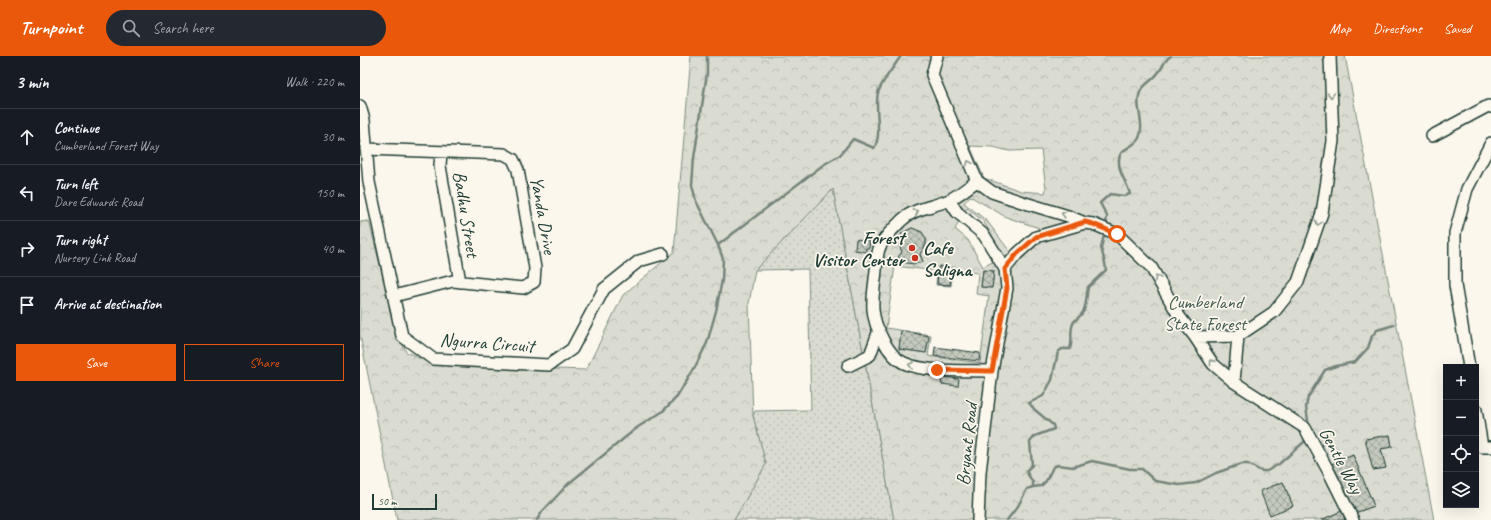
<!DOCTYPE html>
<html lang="en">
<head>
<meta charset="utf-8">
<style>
	body { margin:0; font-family:Caveat,sans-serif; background:#242831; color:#f1f3f6 }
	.controls { position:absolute; right:12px; bottom:12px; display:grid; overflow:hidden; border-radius:0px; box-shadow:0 4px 16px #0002 }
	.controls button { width:36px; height:36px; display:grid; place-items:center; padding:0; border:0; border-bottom:1px solid #363941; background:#171b24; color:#f1f3f6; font:20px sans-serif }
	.scale { position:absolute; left:12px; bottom:10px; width:65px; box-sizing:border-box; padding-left:4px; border:2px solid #1f3d34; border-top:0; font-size:11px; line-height:14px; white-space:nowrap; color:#1f3d34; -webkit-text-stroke:3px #fbf7ec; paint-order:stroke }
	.stop { position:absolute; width:12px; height:12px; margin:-9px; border:3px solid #ea580c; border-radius:50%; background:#fff }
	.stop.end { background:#ea580c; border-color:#fff; box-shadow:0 1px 4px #0008 }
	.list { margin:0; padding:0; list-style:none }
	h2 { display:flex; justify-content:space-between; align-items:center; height:52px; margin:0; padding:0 16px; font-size:17px }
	h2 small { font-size:13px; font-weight:400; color:#9ea1a6 }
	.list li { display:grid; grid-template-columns:26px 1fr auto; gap:12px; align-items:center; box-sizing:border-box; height:56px; padding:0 16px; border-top:1px solid #363941 }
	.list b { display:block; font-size:15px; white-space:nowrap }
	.list p { margin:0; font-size:13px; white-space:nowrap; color:#9ea1a6 }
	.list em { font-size:13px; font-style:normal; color:#9ea1a6 }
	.actions { display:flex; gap:8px; padding:12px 16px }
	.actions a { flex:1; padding:9px 0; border:1px solid #ea580c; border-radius:0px; text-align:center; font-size:14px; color:#ea580c }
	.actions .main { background:#ea580c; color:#fff }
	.icon { flex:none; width:22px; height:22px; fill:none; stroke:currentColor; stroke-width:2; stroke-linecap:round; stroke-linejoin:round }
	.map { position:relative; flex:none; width:1131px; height:464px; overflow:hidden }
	header { display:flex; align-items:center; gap:24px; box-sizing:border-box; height:56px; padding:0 20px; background:#ea580c; color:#fff }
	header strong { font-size:19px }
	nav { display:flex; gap:22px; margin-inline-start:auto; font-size:14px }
	.search { width:280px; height:36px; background:#242831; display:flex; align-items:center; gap:10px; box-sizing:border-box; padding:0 14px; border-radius:22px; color:#9ea1a6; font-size:15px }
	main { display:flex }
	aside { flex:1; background:#171b24 }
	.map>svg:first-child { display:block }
	.grass { fill:url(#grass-dots); stroke:#7d8c82 }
	.forest { fill:url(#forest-crowns); stroke:#7d8c82; fill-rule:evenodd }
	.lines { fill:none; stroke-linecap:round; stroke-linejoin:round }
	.stream { stroke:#74847b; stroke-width:2.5 }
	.building { fill:url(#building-cross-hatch); stroke:#1f3d34 }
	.minor-casing { stroke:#1f3d34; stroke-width:14 }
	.minor { stroke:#fbf7ec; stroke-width:11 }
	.oneway { stroke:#8d9a90 }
	.route { stroke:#ea580c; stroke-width:5 }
	.poi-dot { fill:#c8321e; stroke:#fbf7ec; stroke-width:1.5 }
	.labels { text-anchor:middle; stroke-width:3.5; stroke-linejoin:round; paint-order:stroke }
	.street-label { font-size:19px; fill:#1f3d34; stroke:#fbf7ec }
	.poi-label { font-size:19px; font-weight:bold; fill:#1f3d34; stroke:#fbf7ec; text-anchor:end }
	.park-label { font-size:19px; fill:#455d53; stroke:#fbf7ec }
</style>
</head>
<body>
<header>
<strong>Turnpoint</strong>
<div class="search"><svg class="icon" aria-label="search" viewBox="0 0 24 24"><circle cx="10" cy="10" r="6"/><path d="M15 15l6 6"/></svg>Search here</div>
<nav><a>Map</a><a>Directions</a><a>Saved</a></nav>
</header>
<main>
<aside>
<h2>3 min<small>Walk · 220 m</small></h2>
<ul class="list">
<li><svg class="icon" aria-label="ahead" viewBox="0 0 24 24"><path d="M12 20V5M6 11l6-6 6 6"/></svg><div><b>Continue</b><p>Cumberland Forest Way</p></div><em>30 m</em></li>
<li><svg class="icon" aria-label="left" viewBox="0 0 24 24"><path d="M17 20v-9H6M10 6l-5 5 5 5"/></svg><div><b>Turn left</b><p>Dare Edwards Road</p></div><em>150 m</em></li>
<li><svg class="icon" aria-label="right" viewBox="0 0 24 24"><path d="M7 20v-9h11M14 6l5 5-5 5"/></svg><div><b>Turn right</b><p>Nursery Link Road</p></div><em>40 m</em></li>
<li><svg class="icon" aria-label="arrive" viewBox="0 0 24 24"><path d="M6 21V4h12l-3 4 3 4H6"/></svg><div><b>Arrive at destination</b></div></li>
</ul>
<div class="actions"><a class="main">Save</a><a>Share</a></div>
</aside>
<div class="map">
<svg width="1131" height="464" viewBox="0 0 1131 464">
	<defs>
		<pattern id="grass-dots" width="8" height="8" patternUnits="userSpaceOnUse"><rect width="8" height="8" fill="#dbdcd1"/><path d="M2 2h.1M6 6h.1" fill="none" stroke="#bcbeb4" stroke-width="1.8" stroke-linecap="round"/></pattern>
		<pattern id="forest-crowns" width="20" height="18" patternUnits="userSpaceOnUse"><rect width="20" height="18" fill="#dbdcd1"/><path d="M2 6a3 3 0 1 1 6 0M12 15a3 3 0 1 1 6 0" fill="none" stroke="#bcbeb4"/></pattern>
		<pattern id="building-cross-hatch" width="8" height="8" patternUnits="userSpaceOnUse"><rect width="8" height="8" fill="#c4c9be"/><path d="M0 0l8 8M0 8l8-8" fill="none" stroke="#9fa49b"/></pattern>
	</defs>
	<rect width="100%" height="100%" fill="#fbf7ec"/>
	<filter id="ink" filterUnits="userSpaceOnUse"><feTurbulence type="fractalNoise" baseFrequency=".025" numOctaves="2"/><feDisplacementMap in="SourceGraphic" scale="8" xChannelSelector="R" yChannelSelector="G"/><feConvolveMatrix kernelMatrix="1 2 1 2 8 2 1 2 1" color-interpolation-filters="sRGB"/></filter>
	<g filter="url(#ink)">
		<path class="grass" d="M473 133 534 464H374L406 408 393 360 395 355 451 354 448 213 395 214Z"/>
		<path class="forest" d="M331 0H985L1074 464H985L981 455 961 464H534L473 133 395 214 389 247 393 360 406 408 374 464H37L0 279V166L9 165 36 273 46 296 75 309 226 314 263 239 314 196ZM610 90 633 91 649 95 681 94 686 133 685 137 661 135 624 122ZM610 140 646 161 679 172 651 197 627 165 604 147ZM607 152 623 165 644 200 623 211 608 184 595 173ZM552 172C566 178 572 185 560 198L563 206C553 208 547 207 538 201L542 196 538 186 542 177ZM535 210 577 215 576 229 591 230 593 214 618 217 616 238 629 240 620 307 568 300 571 279 526 272ZM579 210 592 212 590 229 577 228ZM623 214 634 215 632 232 621 231ZM541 276 569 280 566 297 539 293ZM1030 379 1032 391 1021 393 1026 412 1013 414 1006 383ZM993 399 1014 450 995 457 972 408ZM923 426 933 450 901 435Z"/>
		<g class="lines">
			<path class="stream" d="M746 170 747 160 740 147 750 138 764 140 770 138C767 126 758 117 759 104 759 92 774 92 779 82 786 67 773 49 781 34 786 27 793 24 798 17 803 11 804 4 811 0
				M358 189 463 109 480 99 493 83 514 92C523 79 514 53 518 37 520 28 535 9 541 0
				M949 371 946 351 948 341 965 314 976 310 995 306 1008 292 1012 280 1017 274 1034 269
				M673 431 681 430 686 425 693 411 698 409 713 411 732 405 770 413H782L795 425 819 429 836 427 856 417 882 408H888L901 415H907L919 408 944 386 946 382
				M177 464 182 456 208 428 278 371 302 356 317 341 334 313 347 287 356 255 362 224 363 203 358 189 336 145 332 129 334 102 347 17V0
				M647 464 658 450 667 433 673 431V427L666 415 672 409 670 386 675 380 694 373 693 369 675 354 669 347 683 340 692 324 698 296 702 293H710C713 285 710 279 712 271 713 263 720 262 723 256 727 248 726 240 728 231L746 214 745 207 741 192 745 175"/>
		</g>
		<path class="building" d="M552 172 562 176 566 183V188L560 198 563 206 554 208 546 207 538 201 542 196 538 186 542 177Z
			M496 183 510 185 509 192H506V196L495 194Z
			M579 210 592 212 590 229 577 228Z
			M623 214 634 215 632 232 621 231Z
			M541 275 569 280 566 297 539 293Z
			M575 291 620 297 619 305 574 300Z
			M582 321 599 323 598 330 581 328Z
			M1030 379 1032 391 1021 393 1026 412 1013 414 1005 383Z
			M993 399 1014 450 995 457 972 408Z
			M923 426 933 450 910 459 900 435Z
			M982 455 985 464H961Z"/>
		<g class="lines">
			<g class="minor-casing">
				<path id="minor" d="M577 0 572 19 617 125 632 136 662 146 708 160 725 167 733 168 757 178 791 211 819 260 835 281 878 280 914 256 938 226 962 157 973 85 970 0
					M0 50 4 64 9 126 42 280 73 303 189 309 212 293 244 233 279 205 303 198
					M1072 80 1128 50 1131 51
					M6 93 144 98 153 103 158 114 175 212 174 226 163 232 93 225 34 240
					M81 96 80 110 100 226
					M617 125C608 131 599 139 589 144 574 151 554 152 542 164 534 172 523 182 519 193 517 199 517 207 516 214 515 227 512 240 513 253 514 270 528 300 544 307 566 317 607 314 632 315
					M589 144 597 156 624 179 645 213
					M835 281 853 308 874 326 945 372 969 416 993 464
					M488 310 510 299 519 274
					M1109 311 1095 229V177L1107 133 1131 87
					M874 326 878 280
					M1116 354 1122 391H1131
					M618 464 620 416 632 315 647 232 645 213 657 198 676 181 725 167"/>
			</g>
			<use href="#minor" class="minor"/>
		</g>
		<defs><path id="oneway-chevron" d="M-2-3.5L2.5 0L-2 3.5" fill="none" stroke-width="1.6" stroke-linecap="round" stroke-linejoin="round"/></defs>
		<g class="oneway">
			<use href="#oneway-chevron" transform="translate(971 39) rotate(88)"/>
			<use href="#oneway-chevron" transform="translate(609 107) rotate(-113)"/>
			<use href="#oneway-chevron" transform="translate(556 156) rotate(-26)"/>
			<use href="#oneway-chevron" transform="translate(704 158) rotate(-163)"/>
			<use href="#oneway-chevron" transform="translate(958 167) rotate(110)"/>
			<use href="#oneway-chevron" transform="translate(797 222) rotate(-121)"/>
			<use href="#oneway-chevron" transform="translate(852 306) rotate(-129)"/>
			<use href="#oneway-chevron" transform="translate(551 309) rotate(-166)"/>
		</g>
	</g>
	<g class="lines" filter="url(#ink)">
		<path class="route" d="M577 314 632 315 647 232 645 213 657 198 676 181 725 166 733 168 757 178"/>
	</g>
	<g class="poi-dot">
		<circle cx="552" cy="192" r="4"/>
		<circle cx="555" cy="202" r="4"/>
	</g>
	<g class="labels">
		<g class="street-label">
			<text transform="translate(107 158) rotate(81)" y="7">Badhu Street</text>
			<text transform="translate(184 159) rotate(80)" y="7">Yanda Drive</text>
			<text transform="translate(127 286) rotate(4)" y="7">Ngurra Circuit</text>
			<text transform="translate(606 388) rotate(-84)" y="7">Bryant Road</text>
			<text transform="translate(982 404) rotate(62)" y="7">Gentle Way</text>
		</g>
		<g class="poi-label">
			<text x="544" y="188">Forest<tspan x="544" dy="22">Visitor Center</tspan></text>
			<text x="563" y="198" text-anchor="start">Cafe<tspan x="563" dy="22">Saligna</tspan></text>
		</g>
		<g class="park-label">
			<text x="845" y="252">Cumberland<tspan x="845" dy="22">State Forest</tspan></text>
		</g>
	</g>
</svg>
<div class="controls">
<button>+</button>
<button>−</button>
<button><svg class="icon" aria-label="locate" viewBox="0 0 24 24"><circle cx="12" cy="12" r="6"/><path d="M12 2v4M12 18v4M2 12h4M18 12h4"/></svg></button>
<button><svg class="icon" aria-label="layers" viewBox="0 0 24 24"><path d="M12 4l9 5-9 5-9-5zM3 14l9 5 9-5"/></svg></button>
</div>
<div class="scale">50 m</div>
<div class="stop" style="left:757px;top:178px"></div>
<div class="stop end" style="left:577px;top:314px"></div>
</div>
</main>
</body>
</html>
